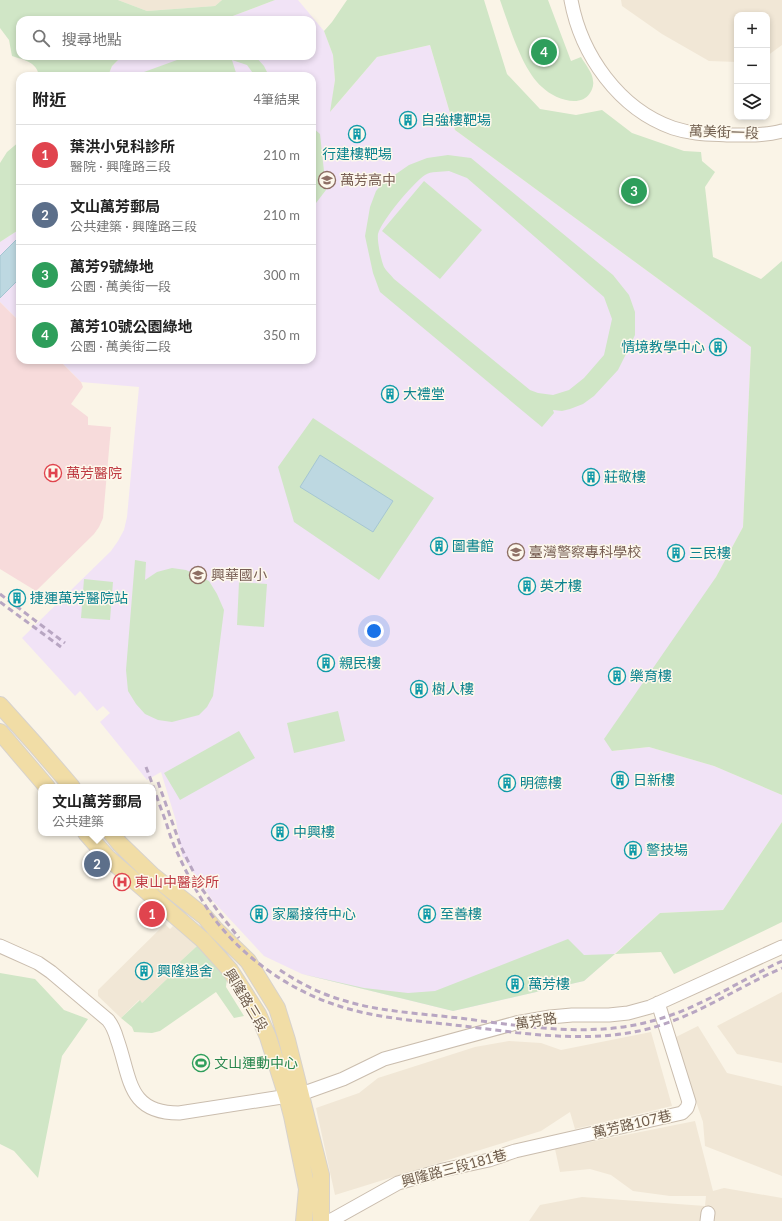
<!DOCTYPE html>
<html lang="zh-TW">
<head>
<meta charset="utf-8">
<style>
	body { margin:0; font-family:Lato,"Noto Sans TC",sans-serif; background:#f6f6f6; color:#222 }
	.controls { position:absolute; right:12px; top:12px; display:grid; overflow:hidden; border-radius:8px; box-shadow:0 2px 6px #0003 }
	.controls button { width:36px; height:36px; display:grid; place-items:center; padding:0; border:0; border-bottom:1px solid #e0e0e0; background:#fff; color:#222; font:20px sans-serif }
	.you { position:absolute; left:374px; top:631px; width:14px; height:14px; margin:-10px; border:3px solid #fff; border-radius:50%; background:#1a73e8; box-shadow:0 0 0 6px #1a73e833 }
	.badge { display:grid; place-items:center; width:26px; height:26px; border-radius:50%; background:#0b8043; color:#fff; font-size:13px; font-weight:700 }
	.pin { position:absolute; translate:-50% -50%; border:2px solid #fff; box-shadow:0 1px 4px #0006 }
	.popup { position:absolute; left:38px; top:784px; width:118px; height:52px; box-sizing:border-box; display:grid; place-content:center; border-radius:8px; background:#fff; filter:drop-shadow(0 1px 3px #0005); font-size:13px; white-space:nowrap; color:#767676 }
	.popup b { font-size:15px; color:#222 }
	.popup::after { content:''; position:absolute; left:50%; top:100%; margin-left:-8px; border:8px solid transparent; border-top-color:#fff }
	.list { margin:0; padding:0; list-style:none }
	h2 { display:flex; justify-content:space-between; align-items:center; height:52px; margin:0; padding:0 16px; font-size:17px }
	h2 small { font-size:13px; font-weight:400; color:#767676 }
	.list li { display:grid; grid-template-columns:26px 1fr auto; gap:12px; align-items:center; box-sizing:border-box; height:60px; padding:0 16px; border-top:1px solid #e0e0e0 }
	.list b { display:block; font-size:15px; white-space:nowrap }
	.list p { margin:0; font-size:13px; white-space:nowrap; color:#767676 }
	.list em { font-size:13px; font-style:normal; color:#767676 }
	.icon { flex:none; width:22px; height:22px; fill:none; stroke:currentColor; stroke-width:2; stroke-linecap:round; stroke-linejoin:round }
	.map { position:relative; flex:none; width:782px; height:1221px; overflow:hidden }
	.search { position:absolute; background:#fff; box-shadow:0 2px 6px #0003; left:16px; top:16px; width:300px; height:44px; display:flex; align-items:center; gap:10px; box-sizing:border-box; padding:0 14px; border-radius:12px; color:#767676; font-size:15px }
	.panel { position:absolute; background:#fff; box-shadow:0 2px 6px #0003; left:16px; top:72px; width:300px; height:292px; border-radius:12px }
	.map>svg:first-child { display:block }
	.residential { fill:#f1e7d6 }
	.education { fill:#f1e3f6 }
	.medical { fill:#f7dbdb }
	.green { fill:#d0e6c6; fill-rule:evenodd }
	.water { fill:#bdd8e1; stroke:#a5c6d2 }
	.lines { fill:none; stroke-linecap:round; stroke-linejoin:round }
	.minor-casing { stroke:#cabdae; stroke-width:15 }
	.major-casing { stroke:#d7d2cd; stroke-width:18 }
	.minor { stroke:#fff; stroke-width:13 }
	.major { stroke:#f1dda6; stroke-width:16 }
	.rail { stroke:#b8a6c2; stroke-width:3; stroke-dasharray:6 4; stroke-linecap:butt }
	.labels { text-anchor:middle; stroke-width:3; stroke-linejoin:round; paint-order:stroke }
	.culture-label { font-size:14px; fill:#0d838f; stroke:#fdf8ec; text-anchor:start }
	.street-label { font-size:14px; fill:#705e4e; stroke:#fdf8ec }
	.education-label { font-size:14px; fill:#785e54; stroke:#fdf8ec; text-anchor:start }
	.health-label { font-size:14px; fill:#be3a42; stroke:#fdf8ec; text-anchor:start }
	.leisure-label { font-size:14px; fill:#27864d; stroke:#fdf8ec; text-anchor:start }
</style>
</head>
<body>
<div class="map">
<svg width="782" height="1221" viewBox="0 0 782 1221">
	<rect width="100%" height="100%" fill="#faf4e7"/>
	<path class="residential" d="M118 0H222L215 6 147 11Z
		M621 0H782V45L767 56V15H737V62L709 61 662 34 622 6Z
		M165 924 170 929 173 926 197 946 170 971 172 974 142 1003 139 1000 121 1018 98 996V990Z
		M782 992V1063L737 1054 717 1026Z
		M698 1026 727 1073 782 1086V1176L705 1146 703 1122 674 1038Z
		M651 1032 672 1106 575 1129 570 1112 541 1131 335 1195 316 1108 359 1093 378 1078 475 1047 509 1041 541 1043 561 1050Z
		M695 1121 713 1191 724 1188 782 1198V1221H529L540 1205 582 1197 705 1206 706 1196H670L633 1191 611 1175 590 1169 560 1172 555 1149Z"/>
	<path class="education" d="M275 0H298L324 31 333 55 335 80 331 111 377 57 430 45 455 130 751 347 743 527 716 577 613 751 649 747 714 766 782 795V822L723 910 660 913 584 981 453 1011 302 974 264 956 213 901 182 856 176 821 161 772 147 780 100 722 110 713 103 706 97 711 80 691 75 696 22 638 111 551 118 541 124 530 127 517 139 387 81 382 59 360H312V76H108L112 66 122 56H312V20H222Z
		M20 229V322L0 302V242Z"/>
	<path class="medical" d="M0 302 20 322V360H59L81 382 83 387 71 404 88 417V425L111 427 103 518 99 527 94 534 36 591 0 569Z"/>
	<path class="green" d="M0 0H118L147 11 215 6 222 0H275L222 20H20V56H122L112 66 108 76H39C37 62 24 60 12 56L9 40 0 28Z
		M347 0H484L507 74 540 109 576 115 602 110 632 133 684 151 701 152 702 161 715 172 705 187 713 257 761 279 782 261V795L714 766 649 747 612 751 604 739 716 577 743 527 751 347 455 130 430 45 377 57 330 112 335 80 333 55 324 31 332 22Z
		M500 0H548L571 61 581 57C585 64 593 73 593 81 594 85 592 90 590 93 580 109 553 98 542 87 522 70 509 25 500 0Z
		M188 56H255L264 66 269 76H255L247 65 232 60 237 76H138L144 72Z
		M312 127 320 134 326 190 316 203H312Z
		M20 141V229L0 242V163L7 152Z
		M448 155 471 158 613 275 629 295 635 312V335L627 352 618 370 594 396 583 404 570 409 562 411 553 410 554 413 542 427 380 292 373 273 365 236 370 207 376 191 383 183 409 165 427 158ZM449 171 467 178 604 297 612 319 604 355 584 378 569 390 553 395 538 393 530 390 394 279C391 275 386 271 384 267 381 260 377 241 378 234 382 220 413 183 425 175 431 171 441 172 449 171Z
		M424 181 482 230 440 279 382 231Z
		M313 418 434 498 379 580 294 522 278 467Z
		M135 560 146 562 145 580 157 572 172 568 186 570 209 581 217 594 224 610 213 696 207 707 199 715 172 722 158 720 145 714 136 704 128 691 126 670Z
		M84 579 113 582 110 620 81 618Z
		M239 582 267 584 264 627 237 625Z
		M338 711 345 741 294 753 287 723Z
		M239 731 255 758 180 800 164 773Z
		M782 822V922L674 974 661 952 615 954 584 981 453 1011 302 974 364 988 408 993 435 991 568 939 584 955 615 954 660 913 723 910Z
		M197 946 227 978 226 987 244 1016 234 1018 216 992 160 1031 152 1033 134 1032 132 1027 121 1018 140 1000 142 1003 172 974 170 971Z
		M0 973 35 979 64 1010 88 1019 62 1056 38 1178 14 1151 0 1144Z"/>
	<path class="water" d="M19 237 20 278 0 298V256Z
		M320 455 393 501 373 532 300 487Z"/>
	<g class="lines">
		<g class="minor-casing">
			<path id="minor" d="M571 0C581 55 619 109 673 128 691 134 709 134 727 135 745 135 765 136 782 131
				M0 946 38 963 51 972 108 1020C113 1026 115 1032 117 1039 131 1078 127 1113 179 1113L301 1094 343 1079 384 1059 516 1023 550 1017 572 1015H609L628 1013 650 1007 782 947
				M330 1221 398 1183 443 1170 489 1160 515 1151 682 1113 687 1108 689 1102 658 1003
				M707 1221 708 1213"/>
		</g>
		<g class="major-casing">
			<path id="major" d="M0 705 35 744 72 787
				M0 732 47 787
				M86 833 107 857 203 940 230 970 258 1014 268 1037 287 1097 292 1116 307 1189 304 1221
				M111 833 120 844 152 875 205 917 215 929 248 961 277 1008 287 1040 321 1175V1221"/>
		</g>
		<use href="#minor" class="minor"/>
		<use href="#major" class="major"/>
		<path class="rail" d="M0 594 65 643
			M0 602 61 647
			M146 767C153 785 159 804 166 822 169 832 172 842 177 852 187 874 199 897 213 917 243 958 291 991 339 1006 379 1019 422 1021 463 1026 521 1033 581 1043 639 1031 691 1020 734 989 782 968
			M158 782 181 847 194 873
			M202 889 220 914 239 938
			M280 970C299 983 321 994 342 1000 377 1011 414 1013 450 1017 519 1025 591 1040 659 1019 703 1006 741 980 782 961"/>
	</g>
	<defs>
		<g id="building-ring" transform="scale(0.9)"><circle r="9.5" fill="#fdf8ec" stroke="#0f9aa8" stroke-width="1.5"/><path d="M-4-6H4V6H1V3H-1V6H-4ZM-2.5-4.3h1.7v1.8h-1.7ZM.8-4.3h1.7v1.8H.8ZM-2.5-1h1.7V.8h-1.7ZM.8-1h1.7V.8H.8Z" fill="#0f9aa8"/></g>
		<g id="school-ring" transform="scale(0.9)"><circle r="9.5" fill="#fdf8ec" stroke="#8d6e63" stroke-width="1.5"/><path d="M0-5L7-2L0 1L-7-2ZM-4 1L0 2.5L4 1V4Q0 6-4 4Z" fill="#8d6e63"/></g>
		<g id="hospital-ring" transform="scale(0.9)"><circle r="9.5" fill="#fdf8ec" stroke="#e0444e" stroke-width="1.5"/><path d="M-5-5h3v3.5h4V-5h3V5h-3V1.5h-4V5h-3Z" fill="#e0444e"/></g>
		<g id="university-ring" transform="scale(0.9)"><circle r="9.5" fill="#fdf8ec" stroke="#8d6e63" stroke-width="1.5"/><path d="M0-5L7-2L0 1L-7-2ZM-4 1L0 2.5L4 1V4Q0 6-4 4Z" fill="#8d6e63"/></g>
		<g id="stadium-ring" transform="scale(0.9)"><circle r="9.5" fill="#fdf8ec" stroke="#2e9e5b" stroke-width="1.5"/><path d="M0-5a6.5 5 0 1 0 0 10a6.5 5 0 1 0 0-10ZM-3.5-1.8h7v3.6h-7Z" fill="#2e9e5b"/></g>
	</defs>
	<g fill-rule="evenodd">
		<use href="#building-ring" x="408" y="120"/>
		<use href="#building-ring" x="357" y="134"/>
		<use href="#school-ring" x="327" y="180"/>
		<use href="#building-ring" x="718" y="347"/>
		<use href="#building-ring" x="390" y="394"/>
		<use href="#hospital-ring" x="53" y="473"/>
		<use href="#building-ring" x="591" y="477"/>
		<use href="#building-ring" x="439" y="546"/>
		<use href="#university-ring" x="516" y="552"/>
		<use href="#building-ring" x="676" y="553"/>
		<use href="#school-ring" x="198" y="575"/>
		<use href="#building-ring" x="527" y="586"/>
		<use href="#building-ring" x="17" y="598"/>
		<use href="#building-ring" x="326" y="663"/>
		<use href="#building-ring" x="617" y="676"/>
		<use href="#building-ring" x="419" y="689"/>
		<use href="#building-ring" x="620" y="780"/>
		<use href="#building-ring" x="507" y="783"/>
		<use href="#building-ring" x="280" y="832"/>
		<use href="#building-ring" x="633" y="850"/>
		<use href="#hospital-ring" x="122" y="882"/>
		<use href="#building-ring" x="259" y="914"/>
		<use href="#building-ring" x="427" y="914"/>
		<use href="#building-ring" x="144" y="971"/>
		<use href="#building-ring" x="515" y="984"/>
		<use href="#stadium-ring" x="201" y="1063"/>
	</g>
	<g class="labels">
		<g class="culture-label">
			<text x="421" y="125">自強樓靶場</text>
			<text x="357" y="159" text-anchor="middle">行建樓靶場</text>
			<text x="705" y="352" text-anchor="end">情境教學中心</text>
			<text x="403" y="399">大禮堂</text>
			<text x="604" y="482">莊敬樓</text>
			<text x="452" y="551">圖書館</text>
			<text x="689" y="558">三民樓</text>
			<text x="540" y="591">英才樓</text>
			<text x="30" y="603">捷運萬芳醫院站</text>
			<text x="339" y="668">親民樓</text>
			<text x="630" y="681">樂育樓</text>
			<text x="432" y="694">樹人樓</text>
			<text x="633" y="785">日新樓</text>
			<text x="520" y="788">明德樓</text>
			<text x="293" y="837">中興樓</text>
			<text x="646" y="855">警技場</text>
			<text x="272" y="919">家屬接待中心</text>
			<text x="440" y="919">至善樓</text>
			<text x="157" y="976">興隆退舍</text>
			<text x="528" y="989">萬芳樓</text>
		</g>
		<g class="street-label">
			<text transform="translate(724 132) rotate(2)" y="5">萬美街一段</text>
			<text transform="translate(246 1000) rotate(59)" y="5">興隆路三段</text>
			<text transform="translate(536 1021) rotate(-9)" y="5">萬芳路</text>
			<text transform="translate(632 1124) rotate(-13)" y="5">萬芳路107巷</text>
			<text transform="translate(454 1168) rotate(-15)" y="5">興隆路三段181巷</text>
		</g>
		<g class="education-label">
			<text x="340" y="185">萬芳高中</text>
			<text x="529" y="557">臺灣警察專科學校</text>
			<text x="211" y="580">興華國小</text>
		</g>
		<g class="health-label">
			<text x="66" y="478">萬芳醫院</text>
			<text x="135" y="887">東山中醫診所</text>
		</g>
		<g class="leisure-label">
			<text x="214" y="1068">文山運動中心</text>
		</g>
	</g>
</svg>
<div class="controls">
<button>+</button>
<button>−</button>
<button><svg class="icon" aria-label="layers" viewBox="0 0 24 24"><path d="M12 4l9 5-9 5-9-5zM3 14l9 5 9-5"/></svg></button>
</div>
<div class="you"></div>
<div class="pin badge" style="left:152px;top:914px;background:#e0444e">1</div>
<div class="pin badge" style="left:97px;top:864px;background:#5c6f8a">2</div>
<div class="popup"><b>文山萬芳郵局</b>公共建築</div>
<div class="pin badge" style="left:634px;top:191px;background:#2e9e5b">3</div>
<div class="pin badge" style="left:544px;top:52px;background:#2e9e5b">4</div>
<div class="search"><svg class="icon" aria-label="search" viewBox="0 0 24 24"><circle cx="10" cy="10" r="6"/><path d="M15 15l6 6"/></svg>搜尋地點</div>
<section class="panel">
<h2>附近<small>4筆結果</small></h2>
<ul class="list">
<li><span class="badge" style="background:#e0444e">1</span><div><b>葉洪小兒科診所</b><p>醫院 · 興隆路三段</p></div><em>210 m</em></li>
<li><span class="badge" style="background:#5c6f8a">2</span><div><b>文山萬芳郵局</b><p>公共建築 · 興隆路三段</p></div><em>210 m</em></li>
<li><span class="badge" style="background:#2e9e5b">3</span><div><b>萬芳9號綠地</b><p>公園 · 萬美街一段</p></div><em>300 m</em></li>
<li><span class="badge" style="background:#2e9e5b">4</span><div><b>萬芳10號公園綠地</b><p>公園 · 萬美街二段</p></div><em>350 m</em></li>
</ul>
</section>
</div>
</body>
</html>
